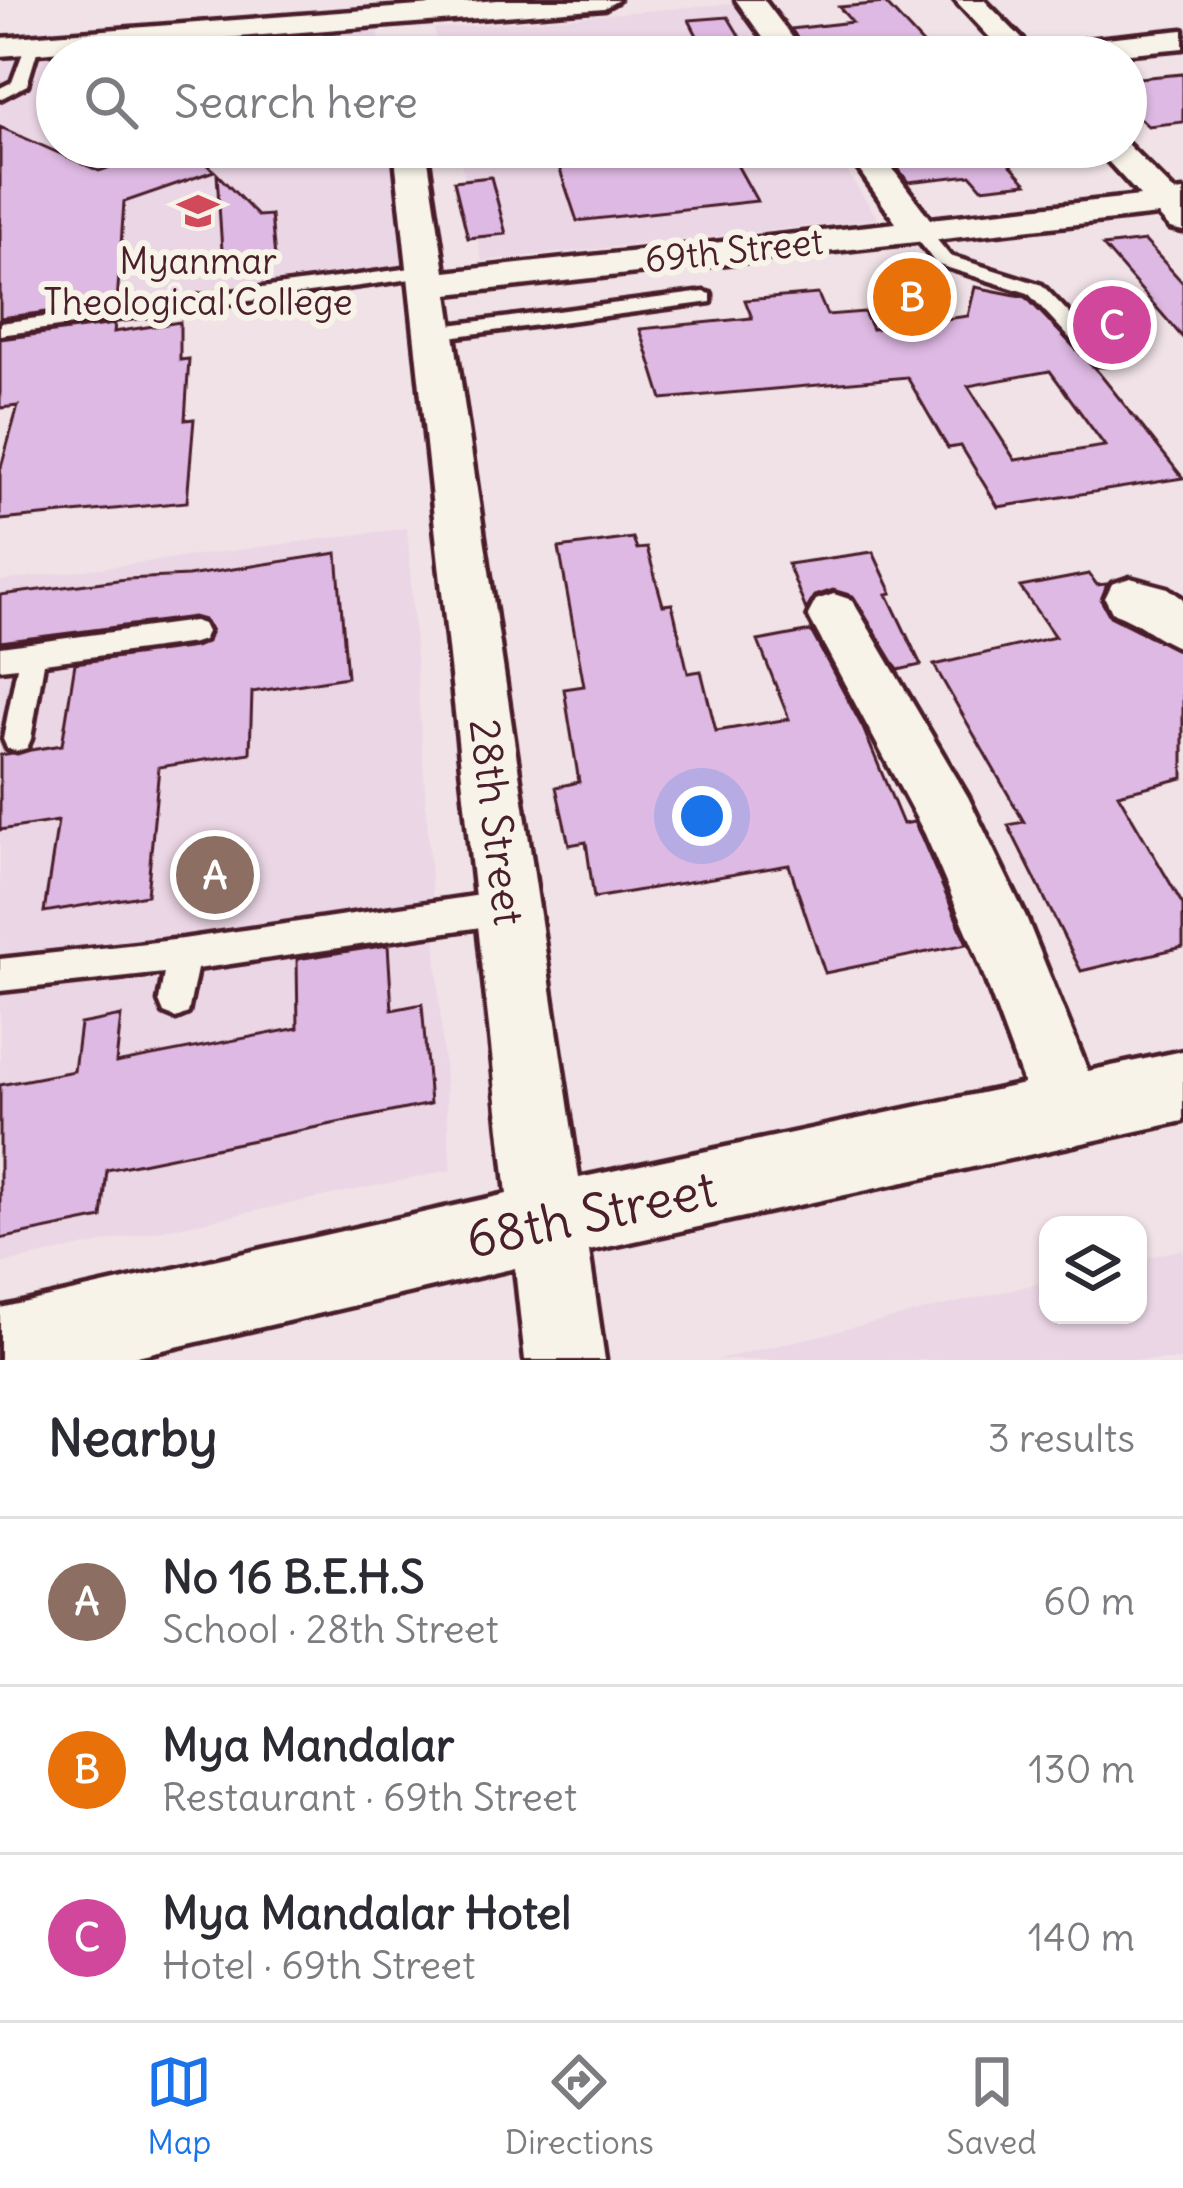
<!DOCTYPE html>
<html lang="en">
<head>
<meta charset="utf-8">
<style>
	body { margin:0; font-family:Delius,sans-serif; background:#f7f7f7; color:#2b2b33 }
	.controls { position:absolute; right:36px; bottom:36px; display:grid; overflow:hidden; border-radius:24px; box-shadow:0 3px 9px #0004 }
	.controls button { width:108px; height:108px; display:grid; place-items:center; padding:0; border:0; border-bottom:3px solid #e1e1e2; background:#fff; color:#2b2b33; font:60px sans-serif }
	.you { position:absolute; left:702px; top:816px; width:42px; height:42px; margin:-30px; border:9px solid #fff; border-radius:50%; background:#1a73e8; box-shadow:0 0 0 18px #1a73e833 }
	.badge { display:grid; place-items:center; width:78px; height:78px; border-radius:50%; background:#1a73e8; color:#fff; font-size:39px; font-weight:700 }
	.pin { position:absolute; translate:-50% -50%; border:6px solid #fff; box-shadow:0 3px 12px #0006 }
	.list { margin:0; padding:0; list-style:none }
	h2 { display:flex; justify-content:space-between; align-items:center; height:156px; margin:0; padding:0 48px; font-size:51px }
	h2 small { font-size:39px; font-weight:400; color:#7c7c81 }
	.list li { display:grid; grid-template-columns:78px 1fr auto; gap:36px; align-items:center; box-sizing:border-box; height:168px; padding:0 48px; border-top:3px solid #e1e1e2 }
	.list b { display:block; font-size:45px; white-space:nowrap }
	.list p { margin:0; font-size:39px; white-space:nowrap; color:#7c7c81 }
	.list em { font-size:39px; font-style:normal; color:#7c7c81 }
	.icon { flex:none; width:66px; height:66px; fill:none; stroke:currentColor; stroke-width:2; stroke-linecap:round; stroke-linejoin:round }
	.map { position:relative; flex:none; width:1183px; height:1360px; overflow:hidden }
	.search { position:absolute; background:#fff; box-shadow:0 3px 9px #0004; left:36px; right:36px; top:36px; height:132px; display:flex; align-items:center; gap:30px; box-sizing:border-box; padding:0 42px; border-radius:66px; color:#7c7c81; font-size:45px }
	.sheet { height:660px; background:#fff }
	nav { display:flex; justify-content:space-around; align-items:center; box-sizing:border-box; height:168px; border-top:3px solid #e1e1e2; background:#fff; font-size:33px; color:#7c7c81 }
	nav a { display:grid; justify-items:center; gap:6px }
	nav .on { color:#1a73e8 }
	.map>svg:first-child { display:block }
	.built { fill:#ebd6e5 }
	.building { fill:#deb9e3; stroke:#4a1f2b; stroke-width:3; fill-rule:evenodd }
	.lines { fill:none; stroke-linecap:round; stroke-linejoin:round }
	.lane-casing { stroke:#4a1f2b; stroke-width:9 }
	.street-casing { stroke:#4a1f2b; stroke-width:9 }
	.lane { fill:#f7f3e8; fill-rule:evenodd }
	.street { fill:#f7f3e8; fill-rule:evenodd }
	.labels { text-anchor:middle; stroke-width:12; stroke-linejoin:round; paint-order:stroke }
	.far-street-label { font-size:36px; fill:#4a1f2b; stroke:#f7f3e8 }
	.far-poi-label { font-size:36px; fill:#4a1f2b; stroke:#f7f3e8 }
	.street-label { font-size:42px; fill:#4a1f2b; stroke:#f7f3e8 }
	.near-street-label { font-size:51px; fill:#4a1f2b; stroke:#f7f3e8 }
</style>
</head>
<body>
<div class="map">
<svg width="1183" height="1360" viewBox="0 0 1183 1360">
	<rect width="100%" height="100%" fill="#f0e2e6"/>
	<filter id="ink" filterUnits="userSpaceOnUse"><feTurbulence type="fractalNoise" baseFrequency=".00833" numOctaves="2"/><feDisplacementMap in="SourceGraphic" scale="24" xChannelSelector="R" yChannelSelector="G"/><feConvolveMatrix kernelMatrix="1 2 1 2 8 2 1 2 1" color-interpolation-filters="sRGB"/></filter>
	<g filter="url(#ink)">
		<path class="built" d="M738 3 773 57H440L434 29Z
			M378 26 381 57H57V147H390L403 274 0 326V57Z
			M458 147H831L878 219 482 261Z
			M407 528 451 1170 0 1264V581Z
			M1183 1249V1360H716L1048 1281V1315H1138V1260Z"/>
		<path class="building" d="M885 3 935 57H811L791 29 852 22 839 7Z
			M728 17 752 57H708L689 20Z
			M1183 74V122L1148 126 1126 106V79Z
			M0 127 99 171 174 147H191L214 171 124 202 117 303 0 318Z
			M563 147H727L757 201 577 221 560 170V160L567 159Z
			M882 147H1007V161L1027 183 982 188 971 175 908 182Z
			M217 174 258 216 271 215 275 258 223 266Z
			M491 177 506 234 468 238 454 181Z
			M1145 241 1183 283V338L1103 246Z
			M975 287 1026 297 1099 373 1183 478 998 507 961 446 948 448 907 377 662 399 640 329 752 318 745 300 818 294 827 315 864 312 872 329 968 316ZM1050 371 1105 446 1015 460 968 386Z
			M180 322V360L189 359 185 420 194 419 187 502 0 520V471L18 406 0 408V339L115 324 114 332Z
			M633 538 637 549 647 548 663 605 672 604 688 673 701 671 716 731 789 719 758 641 811 631 863 728 903 824 914 822 921 836 967 944 825 973 789 865 594 898 586 842 569 845 556 787 579 782 564 689 584 686 559 548Z
			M873 552 892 593 887 594 921 665 898 670 853 596 833 590 815 596 806 610 788 564Z
			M337 553 347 677 252 692 250 753 159 767 147 895 44 912 58 821 0 830V755L62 745 75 663 195 647 207 642 211 630 204 620 193 617 0 642V595L126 579 188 576Z
			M1089 574 1097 585 1107 584 1101 600 1110 616 1183 653V778L1118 794 1183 905V947L1081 971 1008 825 1024 822 934 665 1055 637 1020 587Z
			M388 945 392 1010 422 1004 430 1104 107 1170 102 1218 0 1239V1085L74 1071 80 1024 121 1016 116 1063 298 1028 297 959Z"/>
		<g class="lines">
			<g class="lane-casing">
				<path id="lane" d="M27 42 39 45 27 85 0 99V88L12 82Z
					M919 224 925 225 950 256 1042 285 1108 354V364H1094L1028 293 936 264 910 229Z
					M426 266 433 268V276L0 335V323Z
					M704 292 711 294V302L434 339 424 333 434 327Z
					M194 621 203 624 207 632 203 640 194 643 44 663 31 739 27 748 17 751 7 748 3 739 17 667 0 669V647Z
					M508 891 519 896 524 907 519 918 508 923 197 969 188 1013 176 1018 164 1013 159 1001 164 973 0 991V959L183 939Z"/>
			</g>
			<g class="street-casing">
				<path id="street" d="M498 0H618L604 8 0 56V38Z
					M736 0H764L807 57H777Z
					M955 0H984L1029 46 1183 30V48L1089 57H1008Z
					M1126 143 1175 192 1183 191V231L1170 228 1158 215 448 294 579 1178 1024 1084 973 946 925 834 808 615 816 600 834 594 852 600 968 797 1026 917 1088 1071 1183 1051V1121L589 1251 605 1360H525L515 1268 120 1360H0V1308L507 1194 394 147H426L445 272 896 223 843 147H876L930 219 1140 196 1095 147H1126Z
					M1130 578 1168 588 1183 599V649C1157 640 1139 621 1112 612L1105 598 1112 584Z"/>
			</g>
			<use href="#lane" class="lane"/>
			<use href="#street" class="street"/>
		</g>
	</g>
	<defs>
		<g id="university-bare" transform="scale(3.24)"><path d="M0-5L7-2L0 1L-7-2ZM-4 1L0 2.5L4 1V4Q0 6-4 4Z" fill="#d1495b" stroke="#f7f3e8" stroke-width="2.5" paint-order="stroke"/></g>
	</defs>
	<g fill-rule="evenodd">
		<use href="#university-bare" x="198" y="211"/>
	</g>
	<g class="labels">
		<g class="far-street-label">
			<text transform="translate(734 250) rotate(-6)" y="13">69th Street</text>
		</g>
		<g class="far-poi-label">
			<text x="198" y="274">Myanmar<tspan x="198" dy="41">Theological College</tspan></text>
		</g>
		<g class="street-label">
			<text transform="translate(497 822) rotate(83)" y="15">28th Street</text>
		</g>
		<g class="near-street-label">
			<text transform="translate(591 1214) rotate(-12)" y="18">68th Street</text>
		</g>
	</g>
</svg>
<div class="controls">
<button><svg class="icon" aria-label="layers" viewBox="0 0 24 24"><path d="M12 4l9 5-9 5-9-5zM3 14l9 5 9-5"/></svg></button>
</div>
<div class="you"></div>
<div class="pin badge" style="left:215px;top:875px;background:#8d6e63">A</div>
<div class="pin badge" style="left:912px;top:297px;background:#e8710a">B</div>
<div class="pin badge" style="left:1112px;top:325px;background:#d1479c">C</div>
<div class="search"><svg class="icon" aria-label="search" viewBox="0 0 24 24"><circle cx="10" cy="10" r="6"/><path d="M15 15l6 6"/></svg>Search here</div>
</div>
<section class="sheet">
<h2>Nearby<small>3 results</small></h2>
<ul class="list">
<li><span class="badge" style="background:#8d6e63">A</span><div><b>No 16 B.E.H.S</b><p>School · 28th Street</p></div><em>60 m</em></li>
<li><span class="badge" style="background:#e8710a">B</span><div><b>Mya Mandalar</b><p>Restaurant · 69th Street</p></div><em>130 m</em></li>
<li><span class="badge" style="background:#d1479c">C</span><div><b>Mya Mandalar Hotel</b><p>Hotel · 69th Street</p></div><em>140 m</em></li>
</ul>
</section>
<nav>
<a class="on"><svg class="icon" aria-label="map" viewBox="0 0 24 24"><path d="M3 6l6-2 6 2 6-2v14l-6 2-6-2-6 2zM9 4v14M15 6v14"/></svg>Map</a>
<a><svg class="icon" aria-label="directions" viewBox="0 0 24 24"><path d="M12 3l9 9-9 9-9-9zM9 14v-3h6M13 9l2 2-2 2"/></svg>Directions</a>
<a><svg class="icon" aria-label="saved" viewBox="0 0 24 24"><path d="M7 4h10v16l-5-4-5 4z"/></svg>Saved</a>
</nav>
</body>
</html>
